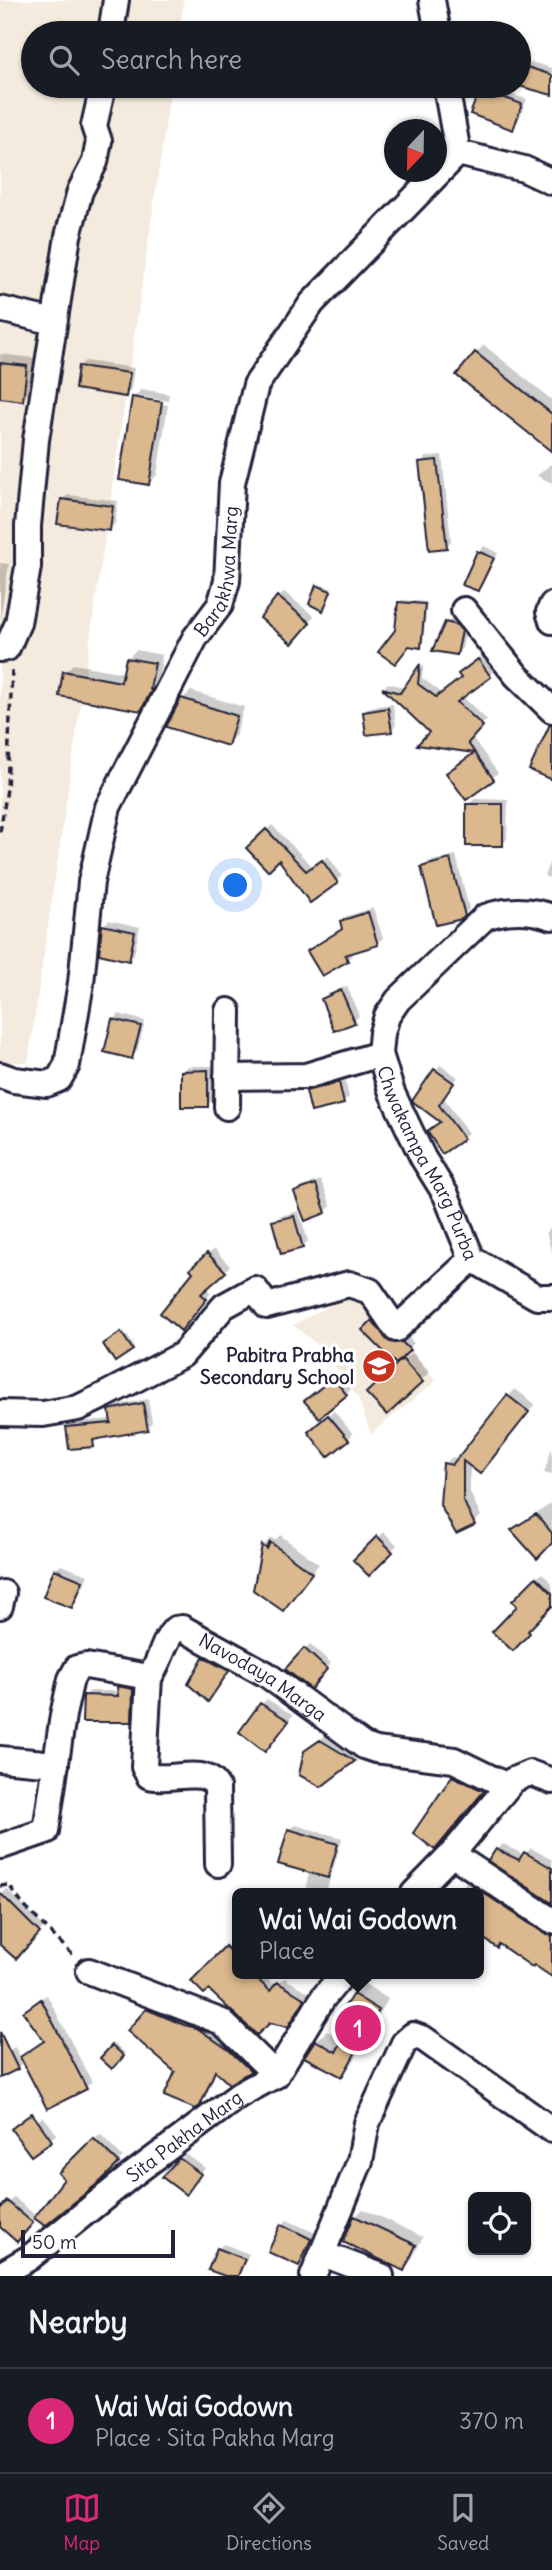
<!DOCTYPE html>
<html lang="en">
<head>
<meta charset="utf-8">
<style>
	body { margin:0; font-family:Delius,sans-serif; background:#242831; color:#f1f3f6 }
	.controls { position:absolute; right:21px; bottom:21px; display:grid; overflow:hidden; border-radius:10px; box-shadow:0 2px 5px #0004 }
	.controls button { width:63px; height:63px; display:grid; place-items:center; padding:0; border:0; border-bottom:2px solid #363941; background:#171b24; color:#f1f3f6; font:35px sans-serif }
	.compass { position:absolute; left:384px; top:119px; width:63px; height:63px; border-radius:50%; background:#171b24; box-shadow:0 2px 5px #0004; rotate:202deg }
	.scale { position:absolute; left:21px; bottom:18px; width:154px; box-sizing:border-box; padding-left:7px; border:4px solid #22223b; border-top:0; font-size:19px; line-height:24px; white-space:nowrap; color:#22223b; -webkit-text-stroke:5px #fff; paint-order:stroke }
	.you { position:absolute; left:236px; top:886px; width:24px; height:24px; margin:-18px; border:5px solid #fff; border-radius:50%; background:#1a73e8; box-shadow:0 0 0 10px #1a73e833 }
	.badge { display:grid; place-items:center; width:46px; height:46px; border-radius:50%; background:#db2777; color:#fff; font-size:23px; font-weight:700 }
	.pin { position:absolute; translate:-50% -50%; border:4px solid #fff; box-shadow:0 2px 7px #0006 }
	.popup { position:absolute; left:232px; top:1888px; width:252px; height:91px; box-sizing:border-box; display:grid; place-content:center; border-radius:10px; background:#171b24; filter:drop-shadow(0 2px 5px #0005); font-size:23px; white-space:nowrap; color:#9ea1a6 }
	.popup b { font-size:26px; color:#f1f3f6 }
	.popup::after { content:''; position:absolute; left:50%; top:100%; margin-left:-14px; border:14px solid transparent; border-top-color:#171b24 }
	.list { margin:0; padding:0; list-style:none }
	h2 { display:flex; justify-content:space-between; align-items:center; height:91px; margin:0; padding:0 28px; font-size:30px }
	h2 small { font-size:23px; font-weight:400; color:#9ea1a6 }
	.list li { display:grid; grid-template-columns:46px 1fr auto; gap:21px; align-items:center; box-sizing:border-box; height:105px; padding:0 28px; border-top:2px solid #363941 }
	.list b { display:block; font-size:26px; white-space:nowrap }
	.list p { margin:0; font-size:23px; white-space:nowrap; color:#9ea1a6 }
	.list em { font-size:23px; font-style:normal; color:#9ea1a6 }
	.icon { flex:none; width:38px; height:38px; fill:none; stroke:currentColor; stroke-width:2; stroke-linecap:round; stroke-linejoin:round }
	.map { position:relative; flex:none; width:552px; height:2276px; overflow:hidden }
	.search { position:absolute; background:#171b24; box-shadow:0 2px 5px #0004; left:21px; right:21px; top:21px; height:77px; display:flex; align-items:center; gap:18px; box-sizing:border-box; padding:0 24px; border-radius:38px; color:#9ea1a6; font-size:26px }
	.sheet { height:196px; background:#171b24 }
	nav { display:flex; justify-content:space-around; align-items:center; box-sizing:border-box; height:98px; border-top:2px solid #363941; background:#171b24; font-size:19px; color:#9ea1a6 }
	nav a { display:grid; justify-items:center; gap:4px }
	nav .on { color:#db2777 }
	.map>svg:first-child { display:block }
	.built { fill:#f4eadd }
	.shadow { fill:#0003 }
	.building { fill:#dbb88d; stroke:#22223b; stroke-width:2 }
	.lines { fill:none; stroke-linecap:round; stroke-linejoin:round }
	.minor-casing { stroke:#22223b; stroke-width:30 }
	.path { stroke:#22223b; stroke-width:3.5; stroke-dasharray:7 5; stroke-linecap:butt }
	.minor { stroke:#fff; stroke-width:24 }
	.labels { text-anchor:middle; stroke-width:7; stroke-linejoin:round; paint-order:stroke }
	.street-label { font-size:19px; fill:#22223b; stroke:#fff }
	.poi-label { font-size:19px; font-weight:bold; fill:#22223b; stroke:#fff; text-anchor:end }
</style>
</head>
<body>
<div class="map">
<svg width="552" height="2276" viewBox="0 0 552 2276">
	<rect width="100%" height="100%" fill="#fff"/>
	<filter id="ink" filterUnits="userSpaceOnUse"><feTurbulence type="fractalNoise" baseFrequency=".0143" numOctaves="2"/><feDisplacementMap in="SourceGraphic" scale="14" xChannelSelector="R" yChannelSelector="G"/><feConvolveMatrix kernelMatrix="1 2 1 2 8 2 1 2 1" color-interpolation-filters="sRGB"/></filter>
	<g filter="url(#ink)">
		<path class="built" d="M0 0H184L179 33H33V86H171L28 1062H0Z
			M352 1294 389 1327 436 1381 371 1434 358 1398 322 1348 293 1325Z"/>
		<path class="shadow" d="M531 62 552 68V92L526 67Z
			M485 86 527 99 518 122 512 128 481 90Z
			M484 345 552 400V450L476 353Z
			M0 354 34 358 31 391 23 399 0 397Z
			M85 361 134 368 131 389 126 395 79 366Z
			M142 389 169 394 168 401 138 396V400L168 405 157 475 149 483 133 398Z
			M442 455 451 541 446 547 420 463 426 457Z
			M552 463V483L537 476Z
			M68 495 118 501 115 524 109 529 62 500Z
			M484 546 498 553 483 584 478 589 479 552Z
			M0 563 9 564 0 619Z
			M319 584 332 589 325 607 317 586Z
			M284 592 314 616 297 636 279 598Z
			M402 600 427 602 423 644 421 646 397 630 399 603Z
			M452 618 462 620 467 625 462 648 457 654 447 623Z
			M136 650 162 655 159 681 149 700 140 709 65 672 73 664 125 673 128 658Z
			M484 655 495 670 462 696 487 720 471 736 498 773 466 797 453 768 476 751 421 744 432 732 384 688 388 683 406 688 424 663 422 678 442 693 463 678 460 674 465 669Z
			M191 691 244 707 236 735 227 744 182 699Z
			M393 704 396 725 391 730 364 712 370 707Z
			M474 799 508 800 507 839 502 845 468 805Z
			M272 825 313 867 328 856 342 876 311 901 279 858 248 848Z
			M456 855 469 909 461 917 423 867 428 862Z
			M552 856V879L544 876Z
			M373 908 383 938 377 943 351 952 353 954 347 960 309 951 344 928 342 921 347 916Z
			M109 920 140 927 134 954 129 959 103 926Z
			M347 986 359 1016 354 1021 323 999 328 994Z
			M119 1014 145 1021 137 1051 132 1057 114 1020Z
			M440 1065 458 1077 444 1098 468 1133 462 1138 429 1131 442 1121 415 1100Z
			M188 1066H213V1100L207 1105 183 1071Z
			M344 1077 349 1097 343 1102 307 1091 313 1086Z
			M321 1180 331 1206 325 1212 296 1193 302 1187Z
			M299 1211 308 1241 302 1247 274 1222 280 1216Z
			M552 1226V1253L546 1232Z
			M214 1249 230 1266 206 1288 211 1293 187 1323 196 1272 193 1269Z
			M379 1315 396 1337H408L414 1343 396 1361 364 1330Z
			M124 1331 134 1346 132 1348 107 1342Z
			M412 1352 430 1372 387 1412 377 1385Z
			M339 1374 351 1389 346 1394 312 1395Z
			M515 1389 535 1404 487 1465 470 1463V1492L481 1516 474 1523 457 1532 445 1464 452 1457 459 1458Z
			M148 1399 152 1422 147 1428 98 1437 93 1445 68 1427 74 1422 112 1419 111 1410 116 1405Z
			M334 1411 353 1434 348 1439 315 1426Z
			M552 1447V1475L544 1473Z
			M552 1503V1540L514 1530 520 1524Z
			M384 1532 397 1545 369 1574 356 1560Z
			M280 1535 319 1564 283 1609 255 1589 263 1546 271 1538 275 1540Z
			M61 1565 88 1575 77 1601 72 1606 55 1570Z
			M542 1573 552 1583V1604L513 1648 519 1606 514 1601Z
			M310 1644 331 1663 316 1681 288 1669Z
			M210 1652 233 1665 208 1700 191 1683Z
			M124 1682 138 1684 136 1715 131 1720 85 1696 90 1691H119V1687Z
			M267 1699 293 1715 270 1744 262 1704Z
			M326 1735 359 1755 321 1785 312 1746Z
			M459 1771 488 1785 441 1842 454 1777Z
			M295 1825 342 1838 326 1893H305L309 1871 290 1830Z
			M503 1844 524 1855 531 1848 552 1860V1901L497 1850Z
			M471 1876 552 1929V1975L500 1943 497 1945 479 1933V1893H458Z
			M7 1889 44 1927 16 1957 0 1944V1896Z
			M231 1942 237 1948V1974H262L276 1987 284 1978 309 1993 287 2025 193 1981Z
			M365 1984 388 1999 352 2064 342 2075 316 2041 327 2031 344 2040 356 2017 355 1995Z
			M47 1995 92 2082 86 2087 48 2107 24 2061 17 2068 0 2076V2040L8 2051 15 2047 21 2059 46 2040 31 2006Z
			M153 2004 203 2023 236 2046 255 2065 230 2082 217 2070 205 2098 199 2104 177 2071 147 2010Z
			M115 2044 125 2053 112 2066 103 2058Z
			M43 2116 57 2134 31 2154 21 2139Z
			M100 2134 123 2157 117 2162 37 2218 22 2234 0 2225V2212L14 2197 37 2217 66 2179 60 2173Z
			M186 2154 205 2168 192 2187 165 2177Z
			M363 2209 423 2237 411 2261 403 2269 355 2217Z
			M287 2220 315 2233 304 2259 299 2264 282 2225Z
			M224 2244 249 2254 239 2276H230L218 2249Z"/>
		<path class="building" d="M524 66 552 75V95L519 86Z
			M480 89 522 104 513 130 470 114Z
			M475 352 552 414V452L456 375Z
			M0 363 27 366 23 401 0 398Z
			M78 366 130 373 126 397 75 389Z
			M132 397 162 402 149 485 119 480Z
			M437 460 447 548 429 550 419 462Z
			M61 499 113 506 110 531 57 524Z
			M477 551 494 558 478 591 462 585Z
			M316 585 331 591 323 611 309 604Z
			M277 596 310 623 292 644 260 618Z
			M398 602 425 604 421 648 409 646 395 664 378 652 395 630Z
			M445 622 457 625 462 631 457 655 432 651Z
			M126 658 155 663 150 689H152L141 711 59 696 63 671 121 682Z
			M478 659 491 677 457 702 483 726 468 743 494 780 466 800 446 773 474 753 417 745 429 732 382 688 400 693 420 664 418 684 436 697 461 678 458 674Z
			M181 698 237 716 228 746 166 727Z
			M388 708 392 732 366 735 363 712Z
			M550 724H552V780L529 770Z
			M466 804H503V846H466Z
			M266 829 306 871 322 860 338 883 310 903 279 860 268 871 246 848Z
			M450 859 465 916 462 919 436 925 421 867Z
			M368 912 378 945 345 955 348 961 322 976 307 951 342 929 340 921Z
			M102 925 135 932 129 961 99 954Z
			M341 990 355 1023 334 1031 321 999Z
			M112 1019 141 1026 132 1059 104 1052Z
			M434 1069 454 1083 439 1105 464 1139 442 1154 427 1131 440 1122 412 1101Z
			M208 1070V1107H181V1071Z
			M339 1082 344 1104 311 1112 306 1091Z
			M316 1184 326 1213 305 1221 294 1192Z
			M294 1216 303 1248 281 1254 272 1221Z
			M207 1253 226 1272 201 1294 207 1299 181 1331 160 1313 193 1272 190 1269Z
			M372 1320 390 1342H402L410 1350 396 1364 362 1330Z
			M121 1332 133 1350 115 1362 103 1344Z
			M402 1359 423 1382 387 1415 366 1393Z
			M333 1378 347 1395 319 1418 304 1401Z
			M507 1395 529 1412 480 1474 463 1461V1500L475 1525 456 1534 440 1505 443 1463 452 1465Z
			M143 1403 148 1430 93 1440 94 1447 69 1449 66 1427 111 1423 109 1410Z
			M328 1415 349 1440 328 1457 308 1432Z
			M536 1514 552 1533V1543L537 1559 511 1530Z
			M377 1536 393 1552 369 1576 353 1560Z
			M270 1542 312 1573 283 1611 253 1590 262 1545 267 1549Z
			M54 1569 83 1581 72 1608 43 1597Z
			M536 1577 552 1593V1606L528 1631 530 1633 513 1651 492 1632 517 1606 512 1601Z
			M304 1648 327 1669 311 1689 285 1669Z
			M203 1657 229 1671 208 1702 188 1684Z
			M117 1686 133 1689 132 1722H82L83 1695 118 1696Z
			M260 1703 289 1721 265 1752 239 1732Z
			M320 1740 355 1761 321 1787 299 1775 304 1751Z
			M452 1776 484 1791 435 1850 413 1833Z
			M288 1829 338 1844 328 1878 278 1864Z
			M496 1849 519 1860 524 1852 552 1868V1903L488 1861Z
			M473 1886 544 1933 552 1936V1977L534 1965 532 1967 499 1944 497 1948 479 1935V1893H468Z
			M0 1893 40 1933 16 1959 0 1945Z
			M225 1946 237 1959V1974H252L270 1991 277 1982 305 1999 288 2027 270 2023 257 2035 209 1990 204 1994 191 1981Z
			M353 1994 379 2010 342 2077 304 2057 315 2040 336 2052 354 2018 343 2009Z
			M41 1999 87 2089 47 2109 20 2057 44 2041 23 2012Z
			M146 2009 184 2025 197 2028 230 2051 251 2071 229 2084 215 2071 200 2106 195 2109 164 2096 175 2072 127 2031Z
			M0 2032 18 2069 0 2078Z
			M112 2045 124 2056 112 2069 100 2058Z
			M32 2113 52 2141 31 2156 11 2129Z
			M93 2138 119 2163 102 2180 45 2226 34 2218 64 2179 58 2173Z
			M179 2158 201 2174 186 2195 162 2177Z
			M7 2201 33 2223 17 2242 0 2227V2209Z
			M354 2216 416 2245 404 2271 343 2242Z
			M281 2224 311 2239 299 2266 268 2252Z
			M217 2248 245 2259 238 2276H225L208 2270Z"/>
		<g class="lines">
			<g class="minor-casing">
				<g id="minor">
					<path d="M432 0 438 33"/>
					<path d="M111 33 116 0"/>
					<path d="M446 86 458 153"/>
					<path d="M0 309 54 322"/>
					<path d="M552 605 549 612 552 621"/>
					<path d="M464 610 517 676 552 710"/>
					<path d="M0 649 7 648 18 623 28 567V526L36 440 68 236 80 191 95 162 99 141 94 126 103 86"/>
					<path id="s1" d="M552 917C530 909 507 909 485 917L398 1000 387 1016 382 1033 380 1054 392 1093 423 1158 446 1195 472 1259 537 1297H552"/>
					<path id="s2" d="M0 1075 14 1080 47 1084 59 1079 67 1065 81 983 91 882 108 807 195 638 220 605 227 581 232 483 256 385 312 303 458 153 524 169 552 182"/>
					<path d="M227 1077 306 1076 380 1054"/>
					<path d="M227 1107 228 1011"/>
					<path d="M0 1413 43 1414 78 1408 101 1397 182 1355 224 1306 255 1289 267 1306 349 1284 370 1291 396 1329 472 1259"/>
					<path d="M0 1606 3 1593"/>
					<path d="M149 1677 144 1767 149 1776C170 1782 205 1765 217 1787L218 1864"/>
					<path d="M0 1759 56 1764"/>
					<path id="s3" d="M2 1846 46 1831 63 1715 71 1679 77 1668 86 1666 149 1677C161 1663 162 1642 175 1629L182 1628 266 1674 364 1746 376 1750 454 1760 507 1786"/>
					<path d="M452 1854 552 1921"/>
					<path d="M414 1893 452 1854 513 1780 530 1773 552 1781"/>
					<path d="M89 1971 222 2022 276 2075"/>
					<path d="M323 2254 381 2276"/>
					<path id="s4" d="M0 2275 29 2258 132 2175 239 2095 276 2075 323 1998 343 1974"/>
					<path d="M313 2276 360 2161 367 2123 404 2043 413 2035 424 2039 552 2130"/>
				</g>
			</g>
			<path class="path" d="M0 832 7 789 12 670
				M0 1886 9 1885 23 1905 75 1957"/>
			<use href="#minor" class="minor"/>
		</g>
	</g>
	<defs>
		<g id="school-disc" transform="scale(1.75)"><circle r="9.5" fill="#c8321e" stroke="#fff"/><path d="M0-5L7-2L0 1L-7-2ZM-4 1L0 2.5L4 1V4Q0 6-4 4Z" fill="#fff"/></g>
	</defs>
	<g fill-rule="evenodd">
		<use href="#school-disc" x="379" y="1366"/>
	</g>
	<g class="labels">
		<g class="street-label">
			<text dy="7" stroke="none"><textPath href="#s2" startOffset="602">Barakhwa Marg</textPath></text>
			<text dy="7" stroke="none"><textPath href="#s1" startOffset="366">Chwakampa Marg Purba</textPath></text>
			<text dy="7" stroke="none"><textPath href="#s3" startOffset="443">Navodaya Marga</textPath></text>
			<text dy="7" stroke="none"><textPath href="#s4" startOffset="231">Sita Pakha Marg</textPath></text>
		</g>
		<g class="poi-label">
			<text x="354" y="1362">Pabitra Prabha<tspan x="354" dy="22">Secondary School</tspan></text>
		</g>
	</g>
</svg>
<div class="controls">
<button><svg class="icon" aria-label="locate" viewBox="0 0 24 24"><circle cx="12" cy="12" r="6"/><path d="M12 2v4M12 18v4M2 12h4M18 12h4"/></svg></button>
</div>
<svg class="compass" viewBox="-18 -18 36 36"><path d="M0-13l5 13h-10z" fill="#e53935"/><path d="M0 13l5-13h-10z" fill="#9ea1a6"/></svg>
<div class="scale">50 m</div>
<div class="you"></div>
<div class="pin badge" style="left:358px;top:2028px">1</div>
<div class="popup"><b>Wai Wai Godown</b>Place</div>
<div class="search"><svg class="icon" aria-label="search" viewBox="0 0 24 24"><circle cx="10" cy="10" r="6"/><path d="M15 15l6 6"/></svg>Search here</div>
</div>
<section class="sheet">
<h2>Nearby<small></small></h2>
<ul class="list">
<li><span class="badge">1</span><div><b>Wai Wai Godown</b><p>Place · Sita Pakha Marg</p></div><em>370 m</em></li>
</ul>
</section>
<nav>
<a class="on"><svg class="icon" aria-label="map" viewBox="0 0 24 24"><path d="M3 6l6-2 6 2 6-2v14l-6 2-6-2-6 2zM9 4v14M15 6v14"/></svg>Map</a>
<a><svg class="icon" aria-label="directions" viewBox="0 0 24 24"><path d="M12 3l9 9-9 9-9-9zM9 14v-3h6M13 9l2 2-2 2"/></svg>Directions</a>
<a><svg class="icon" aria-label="saved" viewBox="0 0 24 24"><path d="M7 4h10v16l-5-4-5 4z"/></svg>Saved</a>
</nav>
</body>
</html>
